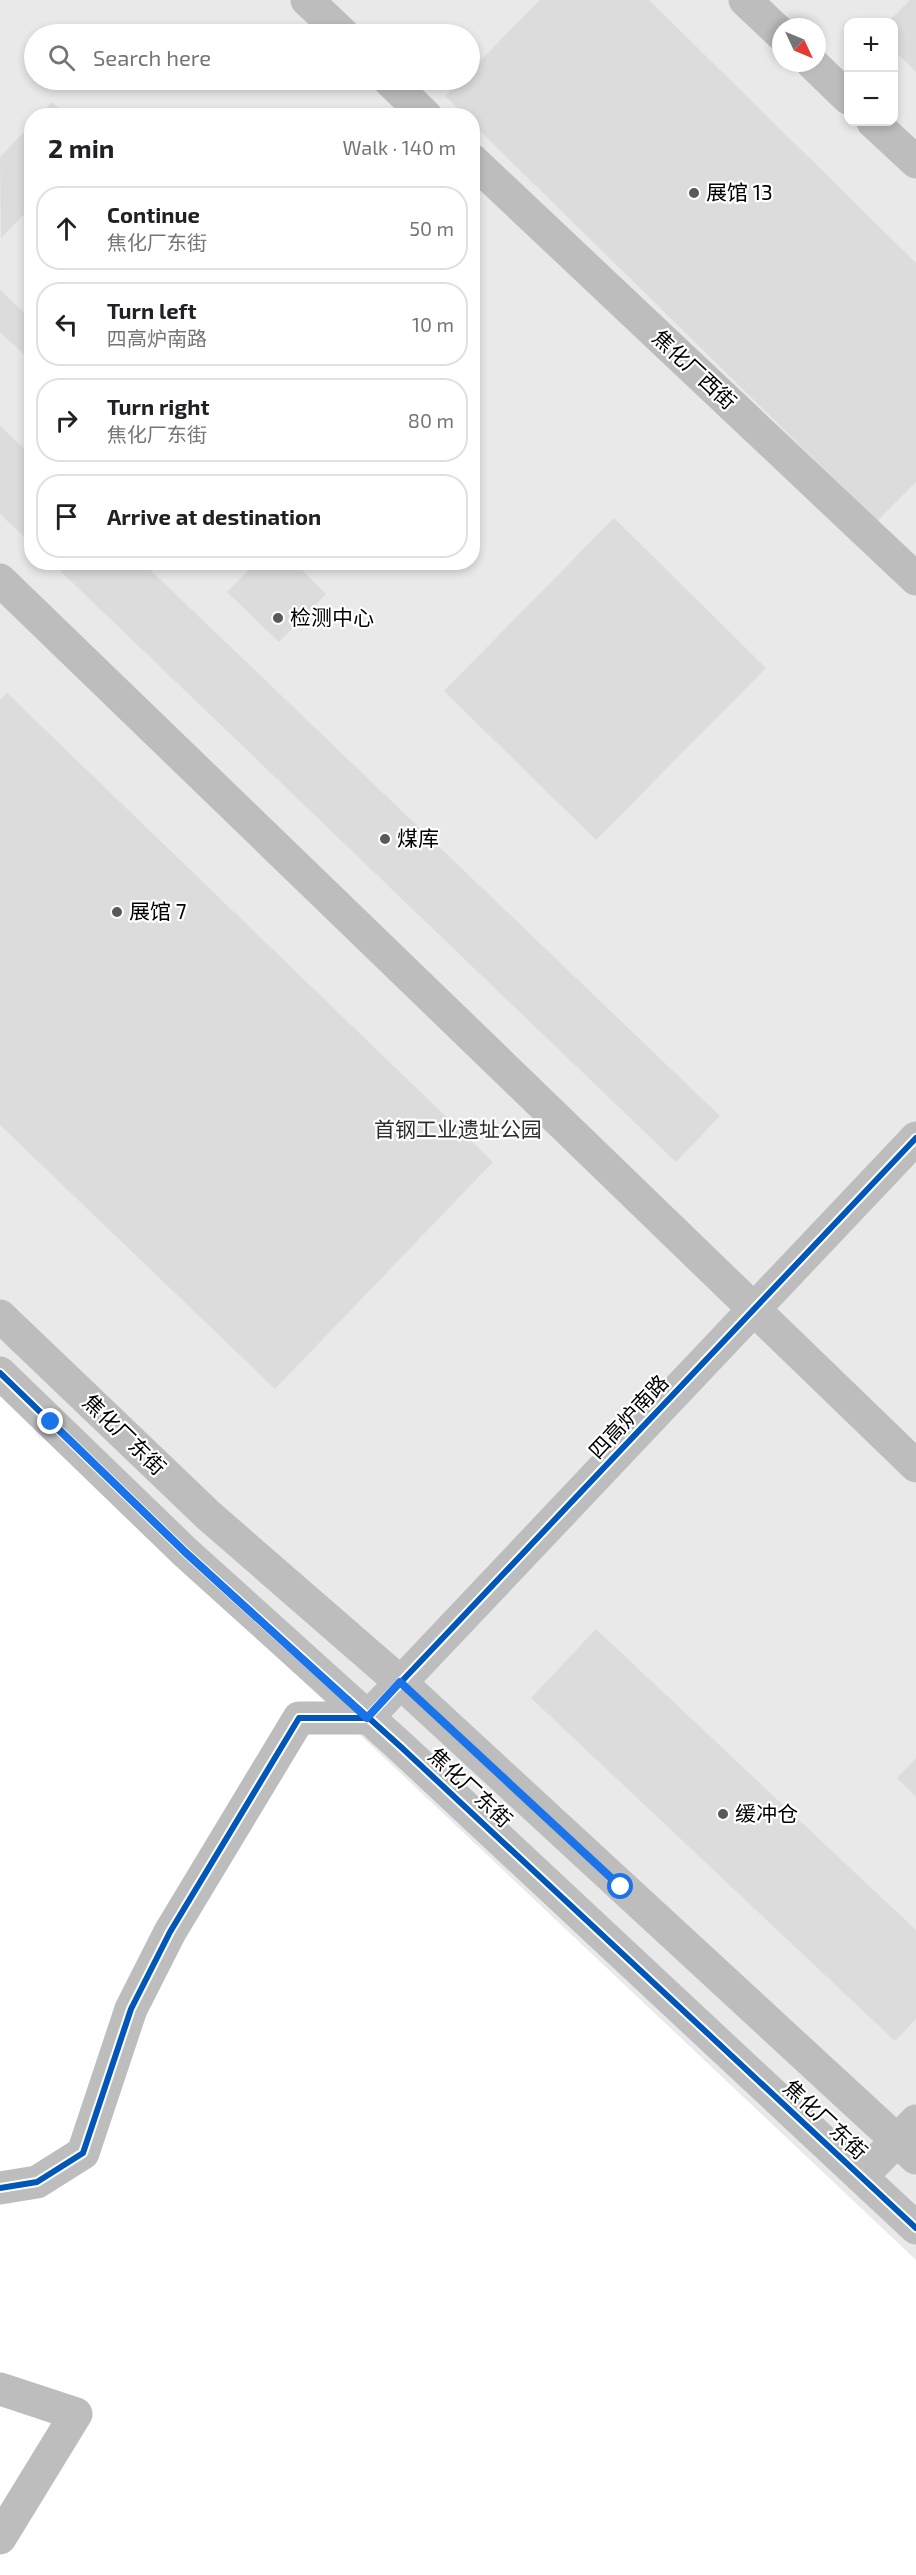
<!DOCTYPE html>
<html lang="en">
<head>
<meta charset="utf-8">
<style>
	body { margin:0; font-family:"Exo 2","Noto Sans SC",sans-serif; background:#f6f6f6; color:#202124 }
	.controls { position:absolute; right:18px; top:18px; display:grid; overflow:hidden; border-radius:12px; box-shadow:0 3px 9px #0003 }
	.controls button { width:54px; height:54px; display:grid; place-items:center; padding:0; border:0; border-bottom:2px solid #e0e0e0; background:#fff; color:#202124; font:30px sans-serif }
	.compass { position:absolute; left:772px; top:18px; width:54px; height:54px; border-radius:50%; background:#fff; box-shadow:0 3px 9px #0003; rotate:134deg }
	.stop { position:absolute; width:18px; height:18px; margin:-14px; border:4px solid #1a73e8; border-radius:50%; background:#fff }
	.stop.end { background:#1a73e8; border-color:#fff; box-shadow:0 2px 6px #0008 }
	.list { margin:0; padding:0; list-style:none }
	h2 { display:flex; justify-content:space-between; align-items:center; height:78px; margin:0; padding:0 24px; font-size:26px }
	h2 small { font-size:20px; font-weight:400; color:#757577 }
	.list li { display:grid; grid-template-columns:39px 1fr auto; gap:18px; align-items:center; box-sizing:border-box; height:84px; margin:0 12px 12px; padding:0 12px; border:2px solid #e0e0e0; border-radius:24px }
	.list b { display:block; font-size:22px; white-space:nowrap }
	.list p { margin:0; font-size:20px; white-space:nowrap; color:#757577 }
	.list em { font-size:20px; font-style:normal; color:#757577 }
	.icon { flex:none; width:33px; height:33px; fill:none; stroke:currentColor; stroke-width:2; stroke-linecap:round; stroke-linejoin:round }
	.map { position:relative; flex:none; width:916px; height:2575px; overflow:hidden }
	.search { position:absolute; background:#fff; box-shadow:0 3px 9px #0003; left:24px; top:24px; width:456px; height:66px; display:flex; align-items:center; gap:15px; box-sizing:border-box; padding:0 21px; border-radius:33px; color:#757577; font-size:22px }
	.panel { position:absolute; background:#fff; box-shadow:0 3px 9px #0003; left:24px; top:108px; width:456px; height:462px; border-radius:24px }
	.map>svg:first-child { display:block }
	.green { fill:#e9e9e9; fill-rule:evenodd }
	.building { fill:#dcdcdc }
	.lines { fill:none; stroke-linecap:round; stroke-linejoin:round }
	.minor { stroke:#bdbdbd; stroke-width:33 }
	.cycleway-casing { stroke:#fff; stroke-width:10 }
	.cycleway { stroke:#0057b8; stroke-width:6 }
	.route { stroke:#1a73e8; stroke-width:8 }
	.poi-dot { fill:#595959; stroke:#fff; stroke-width:2 }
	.labels { text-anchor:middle; stroke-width:4.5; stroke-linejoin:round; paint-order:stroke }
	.poi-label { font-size:21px; fill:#000; stroke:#fff; text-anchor:start }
	.street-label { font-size:21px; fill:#000; stroke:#fff }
	.park-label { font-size:21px; fill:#2e2e2e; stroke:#fff }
</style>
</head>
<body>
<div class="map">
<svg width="916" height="2575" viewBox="0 0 916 2575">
	<rect width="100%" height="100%" fill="#fff"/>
	<path class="green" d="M0 0H916V2260L0 1395ZM848 22H894V122H848ZM781 27H817V63H781ZM34 34H470V80H34ZM32 116H472V562H32Z"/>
	<path class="building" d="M540 0H649L916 263V482L877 521 472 123V116H465L445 96 461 80H470V71Z
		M910 0H916V72L894 50V22H888Z
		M52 102 67 116H39Z
		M32 124V206L1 238 0 157Z
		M0 290 32 320V362L0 332Z
		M0 426 32 456V544L0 514Z
		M614 518 766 668 596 840 444 691Z
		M51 562H142L720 1116 676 1162Z
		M240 562H294L326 594 279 642 227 592 248 571Z
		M7 693 493 1162 275 1389 0 1125V700Z
		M596 1629 916 1930V2019L895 2041 531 1698Z
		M916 1758V1797L897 1778Z"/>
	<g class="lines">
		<path class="minor" d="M307 0 343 34
			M745 0 781 34
			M812 63 848 98
			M389 80 426 116
			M873 122 916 162
			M472 160 916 579
			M0 580 916 1466
			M0 1316 208 1515 400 1682 916 2158
			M0 1373 185 1552 401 1747 916 2228
			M861 2177 916 2121
			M0 2188 37 2182 83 2153 131 2009 170 1932 299 1718H367L916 1138
			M0 2389 76 2414 0 2538"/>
		<g class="cycleway-casing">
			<path id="cycleway" d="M0 1373 185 1552 401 1747 916 2228
				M0 2188 37 2182 83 2153 131 2009 170 1932 299 1718H367L916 1138"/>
		</g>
		<use href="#cycleway" class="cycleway"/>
	</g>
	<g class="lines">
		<path class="route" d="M51 1422 185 1552 367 1718 400 1682 621 1887"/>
	</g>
	<g class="poi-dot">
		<circle cx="694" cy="193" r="6"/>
		<circle cx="278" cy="618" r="6"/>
		<circle cx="385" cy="839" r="6"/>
		<circle cx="117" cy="912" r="6"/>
		<circle cx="723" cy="1814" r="6"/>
	</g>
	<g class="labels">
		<g class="poi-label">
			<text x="706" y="200">展馆 13</text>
			<text x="290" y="625">检测中心</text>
			<text x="397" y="846">煤库</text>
			<text x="129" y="919">展馆 7</text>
			<text x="735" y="1821">缓冲仓</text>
		</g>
		<g class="street-label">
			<text transform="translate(694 370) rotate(43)" y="7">焦化厂西街</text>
			<text transform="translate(629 1417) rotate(-47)" y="7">四高炉南路</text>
			<text transform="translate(124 1435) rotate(44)" y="7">焦化厂东街</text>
			<text transform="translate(470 1788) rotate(43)" y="7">焦化厂东街</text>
			<text transform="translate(825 2120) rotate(43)" y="7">焦化厂东街</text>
		</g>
		<g class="park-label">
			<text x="458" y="1137">首钢工业遗址公园</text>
		</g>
	</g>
</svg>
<div class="controls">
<button>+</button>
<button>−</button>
</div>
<svg class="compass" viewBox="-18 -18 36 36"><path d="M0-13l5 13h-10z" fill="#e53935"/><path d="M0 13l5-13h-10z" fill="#757577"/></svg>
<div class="stop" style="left:621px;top:1887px"></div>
<div class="stop end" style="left:51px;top:1422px"></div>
<div class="search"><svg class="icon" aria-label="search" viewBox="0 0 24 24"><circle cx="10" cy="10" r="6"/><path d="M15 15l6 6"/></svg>Search here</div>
<section class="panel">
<h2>2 min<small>Walk · 140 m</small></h2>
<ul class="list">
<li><svg class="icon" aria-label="ahead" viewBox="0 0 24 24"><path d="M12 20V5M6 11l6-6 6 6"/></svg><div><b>Continue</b><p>焦化厂东街</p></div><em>50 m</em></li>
<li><svg class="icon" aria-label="left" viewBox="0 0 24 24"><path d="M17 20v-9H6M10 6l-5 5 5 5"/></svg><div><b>Turn left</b><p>四高炉南路</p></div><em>10 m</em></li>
<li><svg class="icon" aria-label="right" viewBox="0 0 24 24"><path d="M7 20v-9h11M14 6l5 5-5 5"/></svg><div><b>Turn right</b><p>焦化厂东街</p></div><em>80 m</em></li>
<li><svg class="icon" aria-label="arrive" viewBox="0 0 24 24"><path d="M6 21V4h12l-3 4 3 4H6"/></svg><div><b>Arrive at destination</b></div></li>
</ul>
</section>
</div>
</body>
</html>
